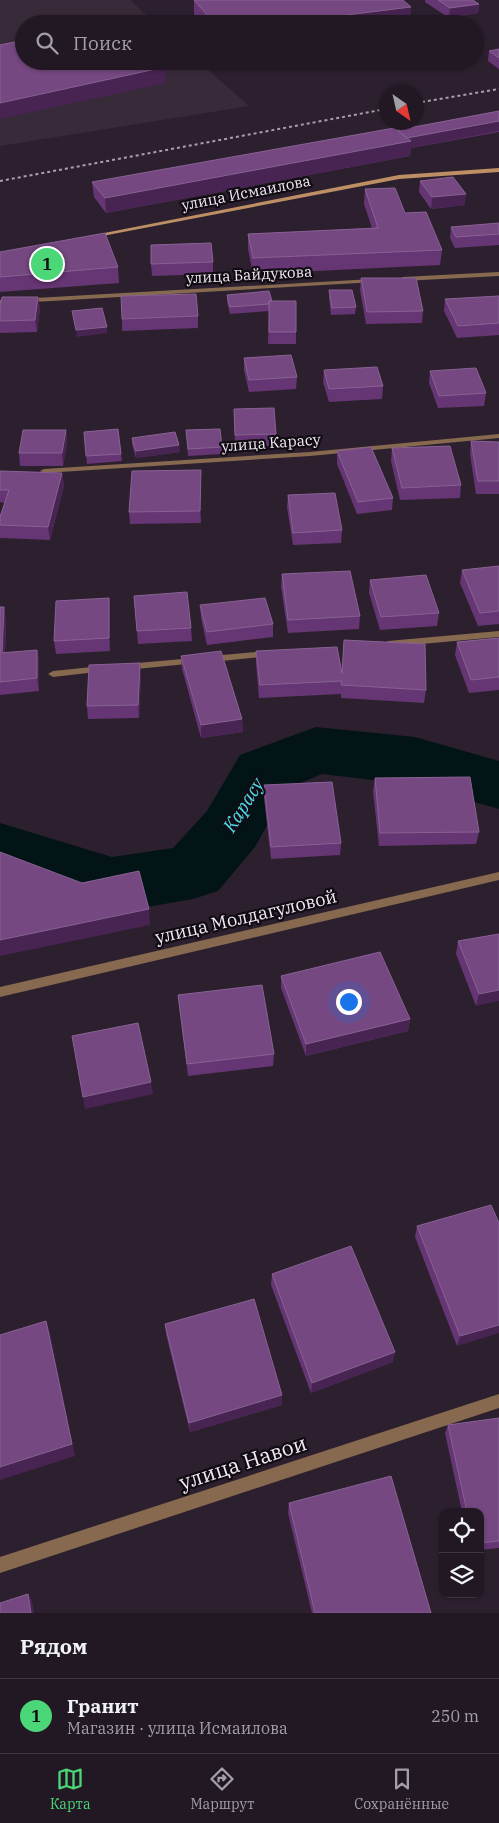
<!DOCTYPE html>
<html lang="ru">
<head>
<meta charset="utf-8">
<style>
	body { margin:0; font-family:"IBM Plex Serif",serif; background:#29212b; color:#f1f3f6 }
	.controls { position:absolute; right:15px; bottom:15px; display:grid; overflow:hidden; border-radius:10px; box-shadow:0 1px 4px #0004 }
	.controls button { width:45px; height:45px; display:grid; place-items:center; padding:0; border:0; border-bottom:1px solid #3e3741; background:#211823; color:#f1f3f6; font:25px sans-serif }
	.compass { position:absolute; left:379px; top:85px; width:45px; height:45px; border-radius:50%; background:#211823; box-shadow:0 1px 4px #0004; rotate:146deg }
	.you { position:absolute; left:348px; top:1001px; width:18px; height:18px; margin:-12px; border:4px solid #fff; border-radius:50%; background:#1a73e8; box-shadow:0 0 0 8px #1a73e833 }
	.badge { display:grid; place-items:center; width:32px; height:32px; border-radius:50%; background:#4bd677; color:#111; font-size:16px; font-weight:700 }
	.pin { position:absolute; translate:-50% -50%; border:2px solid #fff; box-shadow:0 1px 5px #0006 }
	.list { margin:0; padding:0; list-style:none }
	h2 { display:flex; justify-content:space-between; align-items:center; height:65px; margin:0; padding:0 20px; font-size:21px }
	h2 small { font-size:16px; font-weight:400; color:#a2a0a6 }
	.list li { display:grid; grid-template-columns:32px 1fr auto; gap:15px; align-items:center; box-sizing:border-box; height:75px; padding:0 20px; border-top:1px solid #3e3741 }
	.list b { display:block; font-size:19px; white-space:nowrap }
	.list p { margin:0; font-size:16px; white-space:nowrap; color:#a2a0a6 }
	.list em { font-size:16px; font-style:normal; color:#a2a0a6 }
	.icon { flex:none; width:28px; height:28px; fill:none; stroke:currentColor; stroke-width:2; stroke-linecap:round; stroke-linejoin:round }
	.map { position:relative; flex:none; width:499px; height:1613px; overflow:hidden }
	.search { position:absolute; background:#211823; box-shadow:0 1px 4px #0004; left:15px; right:15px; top:15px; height:55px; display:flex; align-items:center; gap:12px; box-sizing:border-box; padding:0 18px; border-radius:28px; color:#a2a0a6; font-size:19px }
	.sheet { height:140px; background:#211823 }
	nav { display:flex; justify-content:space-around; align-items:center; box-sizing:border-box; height:70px; border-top:1px solid #3e3741; background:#211823; font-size:14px; color:#a2a0a6 }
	nav a { display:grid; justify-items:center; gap:2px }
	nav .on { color:#4bd677 }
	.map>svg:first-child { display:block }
	.industrial { fill:#382b39 }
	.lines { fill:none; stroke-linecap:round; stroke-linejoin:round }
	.river { fill:#031416; fill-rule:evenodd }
	.minor { fill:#86694e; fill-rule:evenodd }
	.secondary { fill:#be8f64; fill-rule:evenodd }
	.rail { stroke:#a99fab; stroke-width:2; stroke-dasharray:3 3; stroke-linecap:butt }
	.wall { fill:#663573 }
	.shaded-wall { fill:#482452 }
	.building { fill:#754881; stroke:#886293 }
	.labels { text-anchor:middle; stroke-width:4.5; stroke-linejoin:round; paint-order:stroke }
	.far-street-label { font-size:15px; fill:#f2eaf4; stroke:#110c13 }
	.street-label { font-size:18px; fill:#f2eaf4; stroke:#110c13 }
	.water-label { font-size:19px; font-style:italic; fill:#4fdceb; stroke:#110c13 }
	.near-street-label { font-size:21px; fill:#f2eaf4; stroke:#110c13 }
</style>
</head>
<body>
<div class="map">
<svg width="499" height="1613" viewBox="0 0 499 1613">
	<rect width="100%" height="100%" fill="#2c202f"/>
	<path class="industrial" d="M0 0H130L156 24H24V61H198L249 106 0 146Z"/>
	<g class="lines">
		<path class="river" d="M316 727 415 737 499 761V809L415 785 322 774 287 789 255 847 218 891 193 899 112 913 0 877V823L112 857 173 848 207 811 240 755Z"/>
		<path class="minor" d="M499 272V276L403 281 400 279 403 277Z
			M373 279 376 281 375 282 0 304V300Z
			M499 434V438L310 456 44 473 40 471 44 469 310 452Z
			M499 631V637L388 647 384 644 388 641Z
			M269 651 272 652 273 654 272 656 211 662 206 659 211 656Z
			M194 658 197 659 199 661 197 663 126 670 121 667 126 664Z
			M102 666 107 669 105 671 53 677 48 674 53 671Z
			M499 872V880L0 997V987Z
			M499 1394V1408L0 1573V1557Z"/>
		<path class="secondary" d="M499 168V172L399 179 92 238 89 236 399 175Z"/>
		<path class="rail" d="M416 103 499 89
			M0 181 386 109"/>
	</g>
	<path class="wall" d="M194 0 410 22 393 24H202L194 15Z
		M425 0H473L479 4 478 13 449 18 425 2Z
		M499 49V69L488 61 489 51Z
		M499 111V132L411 148 410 156 106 213 94 197 92 182 398 131Z
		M420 181 465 205 431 209 419 192Z
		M365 189 405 213 442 250 440 265 253 274 248 249V234L372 228 364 204Z
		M499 223V245L455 248 450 238 451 227Z
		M0 252 118 267 119 283 0 292Z
		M213 262V274L152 276 151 264Z
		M361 278 423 311 422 323 366 324 360 290Z
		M329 290 356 307 355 314 331 315 329 297Z
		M227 295 272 301 296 332V344H268L269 311 230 314 227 302Z
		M499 296V335L457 338 444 311 445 299Z
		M38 297 40 309 37 332 0 333V308Z
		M198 316V328L122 331V319Z
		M244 358 297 377 296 389 249 392 244 370Z
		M324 370 383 386 382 399 329 402 323 382Z
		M430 371 486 393 484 406 438 408 429 383Z
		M234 409 276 434V447H235Z
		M118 429 122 461 87 464 84 432Z
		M66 430 67 443 63 466H20L19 453Z
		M186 430 222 447V454L188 456Z
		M132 438 180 452 136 458 132 445Z
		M471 441 499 442V494H476L470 454Z
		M392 448 461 485 460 498 400 500 391 461Z
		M337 451 393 498 392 510 357 514 337 464Z
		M0 471 62 473 64 486 50 540 0 538V517L5 503 0 502Z
		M201 483V523L130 524 129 512Z
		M288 495 342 530 341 543 293 545 287 507Z
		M499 566V624L478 626 460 583 462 570Z
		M282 574 360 616 359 629 288 633 281 587Z
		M370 580 439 613 437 626 380 630 369 593Z
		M134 596 191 628 192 641 138 644Z
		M109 598 110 611V651L56 654 54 641Z
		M200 605 273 624V637L207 645 201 618Z
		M0 607H4L6 620 5 652 37 650 39 662V691L0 695Z
		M499 638V690L469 693 455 655 457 642Z
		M256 651 342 673 426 690 424 703 341 698V694L259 698 256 664Z
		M181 656 242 719 243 732 201 738 182 669Z
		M141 676 139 718 88 719 87 706Z
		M375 778 479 832 476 844 379 846 373 791Z
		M264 785 341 843 340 855 271 859 264 798Z
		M499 934 476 1006 456 954 458 941Z
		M281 976 410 1019 408 1031 306 1056 281 988Z
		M178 995 274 1054 273 1066 188 1076Z
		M499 1223 457 1346 415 1237 417 1226Z
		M272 1274 393 1362 311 1393 271 1285Z
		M165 1324 282 1405 190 1432 166 1334Z
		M499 1418V1548L480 1550V1512H462L445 1433 448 1425Z
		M289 1503 431 1613H312L288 1513Z"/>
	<path class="shaded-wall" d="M479 4 478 13 449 18 450 8Z
		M411 7 410 22 393 24H274Z
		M165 67 166 83 0 119V103Z
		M499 121V131L411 148 410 156 106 213 105 198 407 138Z
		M466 194 465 205 431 209 432 197Z
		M38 297 40 309 37 332 35 320Z
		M107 327V333L77 337 76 330Z
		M66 430 67 443 63 466 62 453Z
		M179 445 180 452 136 458V451Z
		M201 470V523L200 511Z
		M62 473 64 486 50 540 48 527Z
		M109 598 110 611V651L109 638Z
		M4 607 6 620 4 665 2 653Z
		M37 650 39 662V691L37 678Z
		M140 663 141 676 139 718 138 705Z
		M242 719 243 732 201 738V725Z
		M149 909 150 925 0 956V940Z
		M499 990V1001L476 1006 479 994Z
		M410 1019 408 1031 306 1056V1044Z
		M151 1082 153 1094 85 1109 83 1097Z
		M46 1321 50 1333 75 1456 0 1480V1467Z
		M499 1325V1333L457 1346 460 1336Z
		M395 1352 393 1362 311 1393 312 1383Z
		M282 1395V1405L190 1432 189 1423Z
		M28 1594 32 1601 34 1613H31Z"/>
	<path class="building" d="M194 0H403L411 7 274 24H215Z
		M438 0H473L479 4 450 8Z
		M24 40V61H157L165 67 0 103V45Z
		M499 49V58L489 51Z
		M499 111V121L407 138 398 130Z
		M394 128 411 141 105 198 92 182Z
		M453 177 466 194 432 197 420 181Z
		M395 188 405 213 426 212 442 250 253 258 248 234 378 228 365 189Z
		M499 223V234L456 237 451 227Z
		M105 233 118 267 0 277V252Z
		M211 243 213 262 151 264V245Z
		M361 278H416L423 311 367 312Z
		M329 290H352L356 307 332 308Z
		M269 291 272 301H269V304L230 307 227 295Z
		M196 294 198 316 122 319 121 296Z
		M499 296V323L458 326 445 299Z
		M2 297H38L35 320 0 321V308Z
		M269 301H296V332H269Z
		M102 308 107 327 76 330 72 311Z
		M291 355 297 377 249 380 244 358Z
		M377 367 383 386 329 389 324 370Z
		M476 368 486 393 439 396 430 371Z
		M274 408 276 434 235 435 234 409Z
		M118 429 121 454 86 456 84 432Z
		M220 429 222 447 188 449 186 430Z
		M23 430H66L62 453H19Z
		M175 432 179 445 136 451 132 438Z
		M471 441 499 442V481H478Z
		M450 446 461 485 402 488 392 448Z
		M371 447 393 498 358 502 337 451Z
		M201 470 200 511 129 512 132 471Z
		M0 471 62 473 48 527 0 525V517L9 490H0Z
		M335 493 342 530 293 533 288 495Z
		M499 566V611L480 613 462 570Z
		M350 571 360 616 288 620 282 574Z
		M426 575 439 613 381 617 370 580Z
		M187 592 191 628 137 631 134 596Z
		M109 598V638L54 641 56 601Z
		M265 598 273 624 207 632 200 605Z
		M0 607H4L2 653 37 650V678L0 682Z
		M499 638V677L471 680 457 642Z
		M344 640 425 644 426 690 341 685 342 681 260 685 256 651 337 647 342 673Z
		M221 651 242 719 201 725 181 656Z
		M140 663 138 705 87 706 89 665Z
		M470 777 479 832 380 833 375 778Z
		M332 782 341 843 271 847 264 785Z
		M0 852 82 883 139 871 149 909 0 940Z
		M499 934V990L479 994 458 941Z
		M380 952 410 1019 306 1044 281 976Z
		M262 985 274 1054 187 1064 178 995Z
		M138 1023 151 1082 83 1097 72 1036Z
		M491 1205 499 1223V1325L460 1336 417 1226Z
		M351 1246 395 1352 312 1383 272 1274Z
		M254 1299 282 1395 189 1423 165 1324Z
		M46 1321 72 1444 0 1467V1335Z
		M499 1418V1541L480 1543V1512H467L448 1425Z
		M391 1476 431 1613H315L289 1503Z
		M28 1594 31 1613H0V1603Z"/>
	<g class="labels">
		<g class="far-street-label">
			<text transform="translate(246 193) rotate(-11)" y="5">улица Исмаилова</text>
			<text transform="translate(249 275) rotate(-3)" y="5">улица Байдукова</text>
			<text transform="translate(271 443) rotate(-4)" y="5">улица Карасу</text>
		</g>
		<g class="street-label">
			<text transform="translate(246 917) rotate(-13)" y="6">улица Молдагуловой</text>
		</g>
		<g class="water-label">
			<text transform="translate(243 805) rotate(-58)" y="7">Карасу</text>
		</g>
		<g class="near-street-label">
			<text transform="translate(243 1463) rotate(-18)" y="7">улица Навои</text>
		</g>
	</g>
</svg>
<div class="controls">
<button><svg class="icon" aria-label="locate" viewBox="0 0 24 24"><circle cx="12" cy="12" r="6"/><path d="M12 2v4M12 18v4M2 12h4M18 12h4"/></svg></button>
<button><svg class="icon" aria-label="layers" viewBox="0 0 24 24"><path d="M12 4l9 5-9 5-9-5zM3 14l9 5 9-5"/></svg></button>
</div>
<svg class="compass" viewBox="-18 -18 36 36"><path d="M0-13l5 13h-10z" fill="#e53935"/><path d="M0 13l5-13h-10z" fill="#a2a0a6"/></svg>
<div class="you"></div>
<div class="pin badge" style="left:47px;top:264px">1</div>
<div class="search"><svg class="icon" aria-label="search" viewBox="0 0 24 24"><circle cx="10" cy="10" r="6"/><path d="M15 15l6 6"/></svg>Поиск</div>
</div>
<section class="sheet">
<h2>Рядом<small></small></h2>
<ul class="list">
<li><span class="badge">1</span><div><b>Гранит</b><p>Магазин · улица Исмаилова</p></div><em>250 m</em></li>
</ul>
</section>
<nav>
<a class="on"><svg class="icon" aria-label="map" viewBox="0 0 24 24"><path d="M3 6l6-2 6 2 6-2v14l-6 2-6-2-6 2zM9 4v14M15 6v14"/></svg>Карта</a>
<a><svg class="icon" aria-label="directions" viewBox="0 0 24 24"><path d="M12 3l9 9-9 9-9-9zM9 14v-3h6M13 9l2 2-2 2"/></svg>Маршрут</a>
<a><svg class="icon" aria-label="saved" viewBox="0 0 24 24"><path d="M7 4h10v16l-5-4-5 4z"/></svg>Сохранённые</a>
</nav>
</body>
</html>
